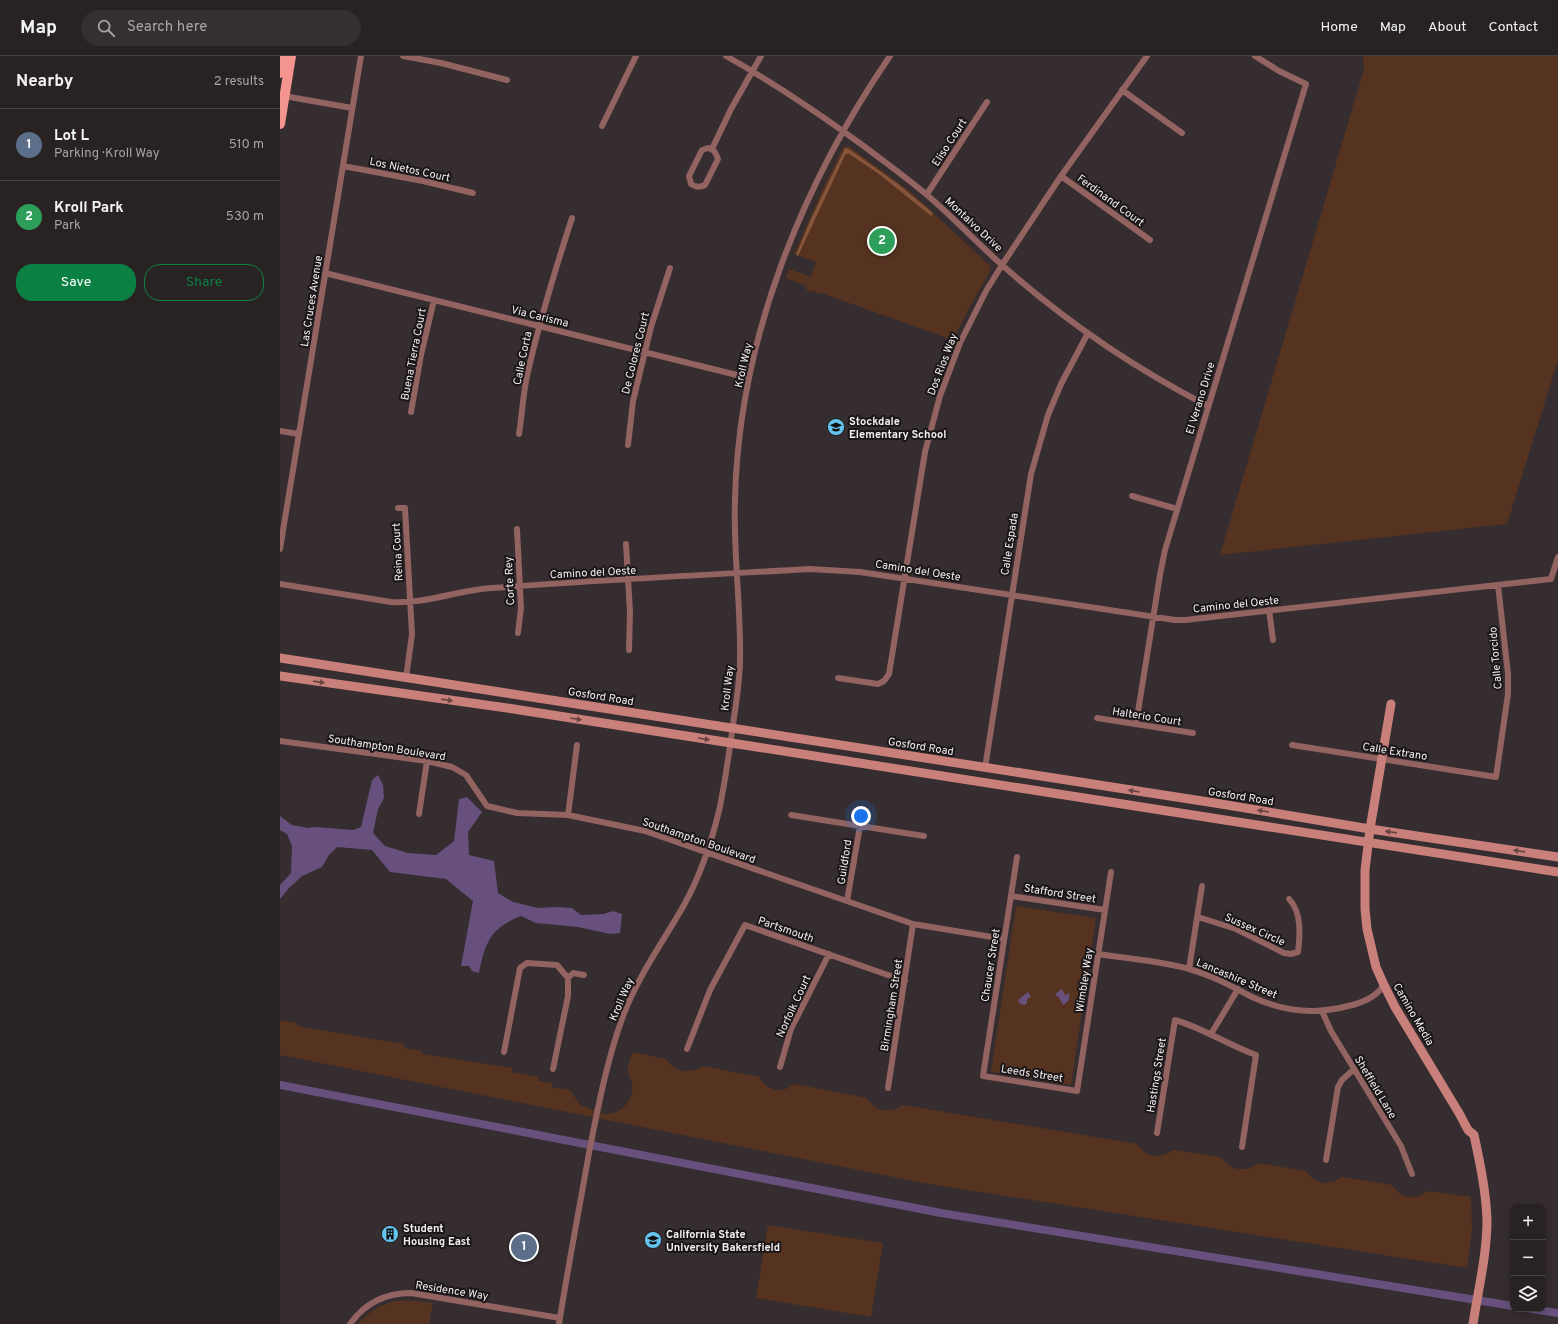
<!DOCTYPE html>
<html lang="en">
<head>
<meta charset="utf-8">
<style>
	body { margin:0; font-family:Overpass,sans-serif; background:#342f30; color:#f1f3f6 }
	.controls { position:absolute; right:12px; bottom:12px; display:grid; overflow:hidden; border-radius:8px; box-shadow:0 2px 10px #0003 }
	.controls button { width:36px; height:36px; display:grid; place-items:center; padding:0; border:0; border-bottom:1px solid #443f41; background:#282223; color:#f1f3f6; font:20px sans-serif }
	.you { position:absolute; left:581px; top:760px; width:14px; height:14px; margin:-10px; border:3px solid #fff; border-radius:50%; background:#1a73e8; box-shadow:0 0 0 6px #1a73e833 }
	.badge { display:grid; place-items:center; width:26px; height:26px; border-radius:50%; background:#0b8043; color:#fff; font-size:13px; font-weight:700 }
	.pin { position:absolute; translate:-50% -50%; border:2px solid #fff; box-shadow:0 1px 4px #0006 }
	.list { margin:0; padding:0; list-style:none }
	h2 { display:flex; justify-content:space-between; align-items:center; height:52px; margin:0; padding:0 16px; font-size:17px }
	h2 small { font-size:13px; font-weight:400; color:#a5a4a6 }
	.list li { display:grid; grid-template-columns:26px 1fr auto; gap:12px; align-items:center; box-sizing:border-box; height:72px; padding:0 16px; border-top:1px solid #443f41 }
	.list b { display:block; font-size:15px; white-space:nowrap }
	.list p { margin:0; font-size:13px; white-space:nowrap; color:#a5a4a6 }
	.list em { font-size:13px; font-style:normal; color:#a5a4a6 }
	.actions { display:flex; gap:8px; padding:12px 16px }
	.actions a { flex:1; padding:9px 0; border:1px solid #0b8043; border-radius:16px; text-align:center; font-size:14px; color:#0b8043 }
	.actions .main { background:#0b8043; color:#fff }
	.icon { flex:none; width:22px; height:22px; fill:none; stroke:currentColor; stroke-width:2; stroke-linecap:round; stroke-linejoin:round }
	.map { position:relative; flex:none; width:1278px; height:1268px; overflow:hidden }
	header { display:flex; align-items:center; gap:24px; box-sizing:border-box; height:56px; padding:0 20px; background:#282223; border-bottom:1px solid #443f41 }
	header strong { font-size:19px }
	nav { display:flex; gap:22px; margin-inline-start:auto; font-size:14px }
	.search { width:280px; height:36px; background:#342f30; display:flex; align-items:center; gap:10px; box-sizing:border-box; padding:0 14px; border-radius:22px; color:#a5a4a6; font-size:15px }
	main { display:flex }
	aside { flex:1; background:#282223 }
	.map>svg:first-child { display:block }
	.green { fill:#553320 }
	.forest { fill:#86553a }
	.water { fill:#67507e }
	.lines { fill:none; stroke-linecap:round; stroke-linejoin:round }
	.canal { stroke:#67507e; stroke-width:8 }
	.street { stroke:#926360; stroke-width:6 }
	.secondary { stroke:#c97f7a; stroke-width:9 }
	.primary { stroke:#f3948f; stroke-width:10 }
	.oneway { fill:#694544 }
	.labels { text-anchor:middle; stroke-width:4; stroke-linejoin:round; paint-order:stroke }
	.street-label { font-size:11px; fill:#f3edef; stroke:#1a1617 }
	.poi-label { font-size:11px; font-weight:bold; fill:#f3edef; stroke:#1a1617; text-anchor:start }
</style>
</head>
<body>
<header>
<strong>Map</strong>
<div class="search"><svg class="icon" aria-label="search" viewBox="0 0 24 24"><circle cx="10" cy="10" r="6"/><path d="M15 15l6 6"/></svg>Search here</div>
<nav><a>Home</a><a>Map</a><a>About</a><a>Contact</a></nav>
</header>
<main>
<aside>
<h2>Nearby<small>2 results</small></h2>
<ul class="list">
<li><span class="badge" style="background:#5c6f8a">1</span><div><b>Lot L</b><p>Parking · Kroll Way</p></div><em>510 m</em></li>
<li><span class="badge" style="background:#2e9e5b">2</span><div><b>Kroll Park</b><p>Park</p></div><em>530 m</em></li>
</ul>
<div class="actions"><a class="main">Save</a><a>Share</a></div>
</aside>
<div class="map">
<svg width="1278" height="1268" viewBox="0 0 1278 1268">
	<rect width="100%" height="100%" fill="#352d2f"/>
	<path class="green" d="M1083 0H1278V304L1227 468 940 499 1084 13Z
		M565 90 570 91 631 136 710 210 711 214 694 243 673 284 544 238 526 234 527 230 506 222 509 213 531 221 536 206 514 198 543 132 563 92Z
		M736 850 816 862 791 1029 711 1016Z
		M0 964 17 967V970L124 988V992L142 995V998L233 1012 232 1016 259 1021 258 1025 272 1027V1031L290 1034 300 1049C309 1050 314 1057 323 1058 339 1060 354 1046 352 1029 352 1024 347 1019 348 1015 348 1009 351 1002 352 996L386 1003C395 1016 409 1019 423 1010L479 1021 486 1030 496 1034 506 1033 515 1028 587 1042C595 1056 611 1058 623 1049L857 1088 864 1096 873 1100 884 1099 893 1094 941 1101 948 1109 957 1113H968L978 1107 1026 1115 1033 1123 1042 1127 1053 1126 1062 1121 1112 1129 1120 1138 1129 1141 1139 1140 1148 1135 1191 1141 1192 1174 1187 1212 649 1128 0 999Z
		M488 1169 603 1187 591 1261 476 1242Z
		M124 1244H127V1246L128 1244 153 1247 149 1268H78C90 1254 106 1245 124 1244Z"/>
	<path class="forest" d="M565 92 569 93 618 128 653 157 651 160 599 118 568 97 565 99 518 200 516 199 530 165Z"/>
	<path class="water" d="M98 719 103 729 104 742 98 753 93 777 105 790 128 797 156 799 174 785 179 743 187 741 202 756 188 776 189 799 214 805 218 837 233 846 258 852 276 851 292 852 301 859 324 858 333 855 342 858 340 877 330 878 298 871 256 867 241 860C210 872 205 887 199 917L192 915 189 910H181L193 845 166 823 110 816 92 794 57 791 49 799 42 811 22 820 9 832 0 843V829L11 817 12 790 7 778 0 774V760L12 769 28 772 35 771 73 774 81 771 92 724Z
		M782 933 785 939 789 937C790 944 788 946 783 949L778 940 777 941 775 938Z
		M748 936 751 941 747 943V947L745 949 740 948 738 944Z"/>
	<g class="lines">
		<path class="canal" d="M0 1029 661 1157 1233 1250
			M1252 1253 1278 1257"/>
		<path class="street" d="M123 0 161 7 227 24
			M446 0C494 27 540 58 585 91 606 107 627 122 647 139 673 161 696 186 722 209 784 264 854 312 928 350
			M842 34 902 77
			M4 40 72 52
			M322 70 356 0
			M428 92C434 93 436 97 438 103L425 129C419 132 416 131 411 128L409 120 422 94Z
			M432 93 451 53 481 0
			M63 110 143 125 193 137
			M781 120 870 184
			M647 138 707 46
			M45 217 469 322
			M131 356 141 299 154 244
			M0 375 19 378
			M239 378C242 359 243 339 247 320 259 267 275 214 292 162
			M348 389 353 345 371 271 390 212
			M852 440 897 453
			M118 452H125L132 578 126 622
			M237 473 241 552 238 577
			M346 488 350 556 349 594
			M0 493 81 0
			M0 528 111 546C146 548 178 534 212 532 318 524 424 519 530 513L580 516 895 564H905L1271 523 1278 501
			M989 554 993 584
			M558 622 598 628 604 625 609 618 645 396 660 340 680 287 706 235 722 209 781 120 867 0
			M817 662 913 677
			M856 668 880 519 885 494 1026 28 999 15 975 0
			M0 685 147 705 172 711 186 719 207 750 237 757 288 759 365 775 633 868 724 883
			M1012 689 1216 721 1228 638V618L1218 529
			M705 712 751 418 768 359 781 328 808 277
			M139 758 147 705
			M288 759 297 689
			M511 759 644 780
			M737 801 703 1020 797 1035 831 816
			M731 840 825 854
			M567 845 580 770
			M918 861 956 873 1004 897 1011 898 1018 896C1020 879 1022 856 1009 843
			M819 898C848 903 884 905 912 914 933 920 951 930 970 940 1001 955 1035 959 1068 950 1082 947 1096 941 1104 929
			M909 913 922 830
			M288 922 293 917 304 919
			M1042 955 1051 975 1121 1090 1132 1118
			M931 978 958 933
			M407 993 430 934 465 869 625 925
			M224 996 240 912 247 907 277 909 288 922V940L273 1013
			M500 1011 511 973 549 898
			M608 1032 633 868
			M877 1077 895 964C923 972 948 989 976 999L962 1091
			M1046 1104 1058 1031 1062 1024 1074 1013
			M70 1268C85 1247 105 1237 131 1237L280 1262
			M279 1268C288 1211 299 1154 309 1097 318 1051 327 1004 343 960 358 920 383 886 404 849 420 820 431 788 439 755 445 727 449 698 453 669 456 647 460 625 460 603 461 549 453 496 455 443 459 284 521 130 610 0"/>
		<path class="secondary" d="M0 602 935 747 1090 773 1278 801
			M0 620 227 652 1278 816
			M1111 648 1090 773 1085 814V853L1087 873 1096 911 1104 929 1115 951 1179 1057 1188 1074 1194 1079C1200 1107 1206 1135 1207 1164 1207 1199 1198 1234 1193 1268"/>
		<path class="primary" d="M0 17 3 0
			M0 68 11 0"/>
	</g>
	<defs><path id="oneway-solid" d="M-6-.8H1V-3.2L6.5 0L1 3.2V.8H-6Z"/></defs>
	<g class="oneway">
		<use href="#oneway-solid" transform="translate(39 626) rotate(8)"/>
		<use href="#oneway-solid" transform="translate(167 644) rotate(8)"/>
		<use href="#oneway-solid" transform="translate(296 663) rotate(9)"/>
		<use href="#oneway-solid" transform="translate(424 683) rotate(9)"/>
		<use href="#oneway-solid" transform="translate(854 735) rotate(-171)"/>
		<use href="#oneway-solid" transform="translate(983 755) rotate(-171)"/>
		<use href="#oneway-solid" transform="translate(1111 776) rotate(-172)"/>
		<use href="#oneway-solid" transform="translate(1239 795) rotate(-172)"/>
	</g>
	<defs>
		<g id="school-disc" transform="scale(0.9)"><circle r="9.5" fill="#66c4ef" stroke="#1a1617"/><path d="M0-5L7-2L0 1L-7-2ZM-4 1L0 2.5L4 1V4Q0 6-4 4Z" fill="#111"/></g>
		<g id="building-disc" transform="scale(0.9)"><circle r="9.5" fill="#66c4ef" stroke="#1a1617"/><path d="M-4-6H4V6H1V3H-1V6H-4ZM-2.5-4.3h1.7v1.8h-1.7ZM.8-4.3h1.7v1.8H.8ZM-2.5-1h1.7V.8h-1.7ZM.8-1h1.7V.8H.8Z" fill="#111"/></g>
		<g id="university-disc" transform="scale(0.9)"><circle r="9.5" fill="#66c4ef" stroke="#1a1617"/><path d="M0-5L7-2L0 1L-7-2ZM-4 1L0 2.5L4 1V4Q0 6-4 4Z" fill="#111"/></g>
	</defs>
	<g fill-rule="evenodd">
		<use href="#school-disc" x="556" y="371"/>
		<use href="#building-disc" x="110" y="1178"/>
		<use href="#university-disc" x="373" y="1184"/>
	</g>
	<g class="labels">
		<g class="street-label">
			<text transform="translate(669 86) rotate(-57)" y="4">Eliso Court</text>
			<text transform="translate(130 113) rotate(12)" y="4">Los Nietos Court</text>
			<text transform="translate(831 144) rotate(36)" y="4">Ferdinand Court</text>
			<text transform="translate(694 168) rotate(43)" y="4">Montalvo Drive</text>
			<text transform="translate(31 245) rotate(-81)" y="4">Las Cruces Avenue</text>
			<text transform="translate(260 260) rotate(14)" y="4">Via Carisma</text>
			<text transform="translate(355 297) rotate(-76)" y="4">De Colores Court</text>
			<text transform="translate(133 298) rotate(-79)" y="4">Buena Tierra Court</text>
			<text transform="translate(242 302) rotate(-78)" y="4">Calle Corta</text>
			<text transform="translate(662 308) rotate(-69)" y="4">Dos Rios Way</text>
			<text transform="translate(463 309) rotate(-77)" y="4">Kroll Way</text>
			<text transform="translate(920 342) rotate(-73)" y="4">El Verano Drive</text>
			<text transform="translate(729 488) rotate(-81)" y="4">Calle Espada</text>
			<text transform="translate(117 496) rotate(-93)" y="4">Reina Court</text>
			<text transform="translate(638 514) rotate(9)" y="4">Camino del Oeste</text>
			<text transform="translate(313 516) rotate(-3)" y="4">Camino del Oeste</text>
			<text transform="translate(229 525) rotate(-93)" y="4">Corte Rey</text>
			<text transform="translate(956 548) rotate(-6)" y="4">Camino del Oeste</text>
			<text transform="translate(1215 602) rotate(-95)" y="4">Calle Torcido</text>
			<text transform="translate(447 632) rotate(-83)" y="4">Kroll Way</text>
			<text transform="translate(321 640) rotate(9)" y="4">Gosford Road</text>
			<text transform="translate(867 660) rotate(9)" y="4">Halterio Court</text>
			<text transform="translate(641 690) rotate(9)" y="4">Gosford Road</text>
			<text transform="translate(107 691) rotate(9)" y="4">Southampton Boulevard</text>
			<text transform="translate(1115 695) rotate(9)" y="4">Calle Extrano</text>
			<text transform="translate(961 740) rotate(9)" y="4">Gosford Road</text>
			<text transform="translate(419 784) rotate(19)" y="4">Southampton Boulevard</text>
			<text transform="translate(564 806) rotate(-81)" y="4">Guildford</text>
			<text transform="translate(780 837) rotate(9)" y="4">Stafford Street</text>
			<text transform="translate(506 873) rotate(19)" y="4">Partsmouth</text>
			<text transform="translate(975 873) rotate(24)" y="4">Sussex Circle</text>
			<text transform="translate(710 909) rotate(-81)" y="4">Chaucer Street</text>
			<text transform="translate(957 922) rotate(23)" y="4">Lancashire Street</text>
			<text transform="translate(804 924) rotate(-81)" y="4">Wimbley Way</text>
			<text transform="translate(341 943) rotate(-67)" y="4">Kroll Way</text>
			<text transform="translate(611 949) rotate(-81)" y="4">Birmingham Street</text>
			<text transform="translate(513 950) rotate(-65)" y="4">Norfolk Court</text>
			<text transform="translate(1134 958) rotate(60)" y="4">Camino Media</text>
			<text transform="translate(752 1017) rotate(9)" y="4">Leeds Street</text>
			<text transform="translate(876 1019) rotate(-81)" y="4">Hastings Street</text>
			<text transform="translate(1096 1031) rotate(59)" y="4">Sheffield Lane</text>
			<text transform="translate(172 1234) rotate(9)" y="4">Residence Way</text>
		</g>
		<g class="poi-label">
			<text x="569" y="369">Stockdale<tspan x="569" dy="13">Elementary School</tspan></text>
			<text x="123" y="1176">Student<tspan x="123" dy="13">Housing East</tspan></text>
			<text x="386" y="1182">California State<tspan x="386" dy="13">University Bakersfield</tspan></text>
		</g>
	</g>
</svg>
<div class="controls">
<button>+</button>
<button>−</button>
<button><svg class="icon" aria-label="layers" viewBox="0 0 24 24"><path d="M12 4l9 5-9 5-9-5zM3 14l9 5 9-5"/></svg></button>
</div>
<div class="you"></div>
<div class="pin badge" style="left:244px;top:1191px;background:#5c6f8a">1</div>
<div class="pin badge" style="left:602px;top:185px;background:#2e9e5b">2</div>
</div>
</main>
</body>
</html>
